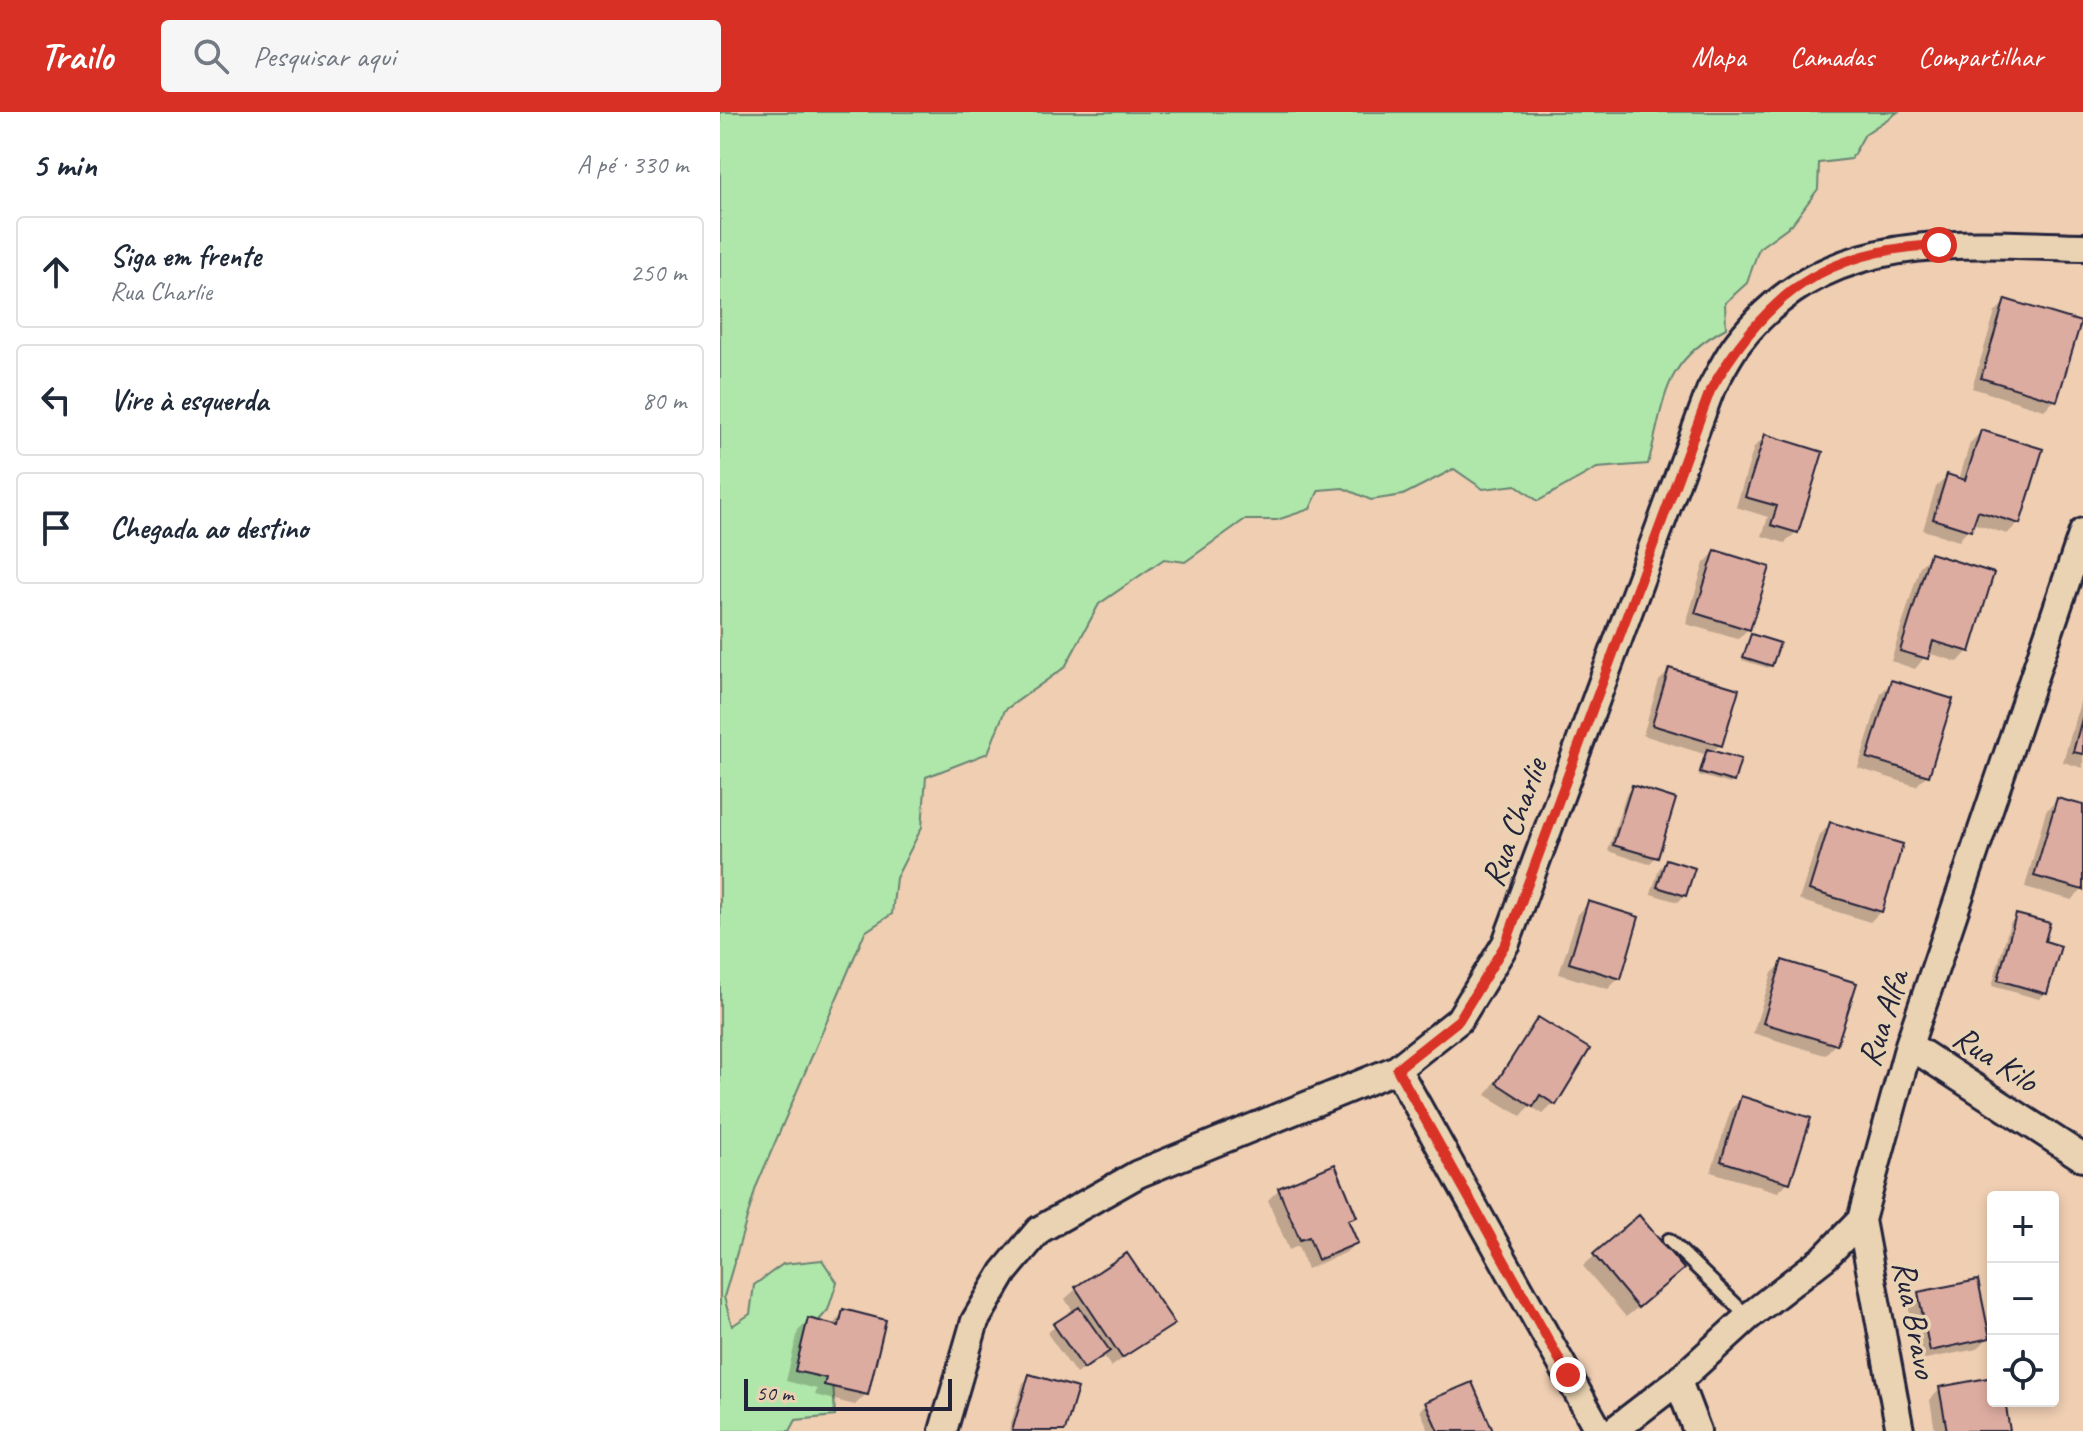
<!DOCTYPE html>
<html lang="pt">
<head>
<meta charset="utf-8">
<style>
	body { margin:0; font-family:Caveat,sans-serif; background:#f6f6f7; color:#1f2937 }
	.controls { position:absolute; right:24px; bottom:24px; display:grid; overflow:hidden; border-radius:8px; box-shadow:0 4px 12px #0003 }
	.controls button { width:72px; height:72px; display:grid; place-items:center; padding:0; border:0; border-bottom:2px solid #e0e1e3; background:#fff; color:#1f2937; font:40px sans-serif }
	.scale { position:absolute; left:24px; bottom:20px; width:208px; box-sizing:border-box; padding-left:8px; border:4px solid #22223b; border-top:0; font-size:22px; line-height:28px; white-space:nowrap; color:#22223b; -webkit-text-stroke:6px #ead3b2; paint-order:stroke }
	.stop { position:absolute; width:24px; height:24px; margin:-18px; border:6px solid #d93025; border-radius:50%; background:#fff }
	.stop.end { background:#d93025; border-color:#fff; box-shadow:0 2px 8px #0008 }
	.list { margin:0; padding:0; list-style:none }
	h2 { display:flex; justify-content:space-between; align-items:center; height:104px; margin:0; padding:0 32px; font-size:34px }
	h2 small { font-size:26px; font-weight:400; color:#747a83 }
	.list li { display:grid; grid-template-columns:52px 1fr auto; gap:24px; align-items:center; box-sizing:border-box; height:112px; margin:0 16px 16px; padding:0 16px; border:2px solid #e0e1e3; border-radius:8px }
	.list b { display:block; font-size:30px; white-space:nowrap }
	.list p { margin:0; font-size:26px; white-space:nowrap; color:#747a83 }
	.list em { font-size:26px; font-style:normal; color:#747a83 }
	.icon { flex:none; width:44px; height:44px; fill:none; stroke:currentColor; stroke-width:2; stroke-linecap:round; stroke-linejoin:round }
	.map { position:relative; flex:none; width:1363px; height:1319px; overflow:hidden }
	header { display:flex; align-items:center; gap:48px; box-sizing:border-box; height:112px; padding:0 40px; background:#d93025; color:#fff }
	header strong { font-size:38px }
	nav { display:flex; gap:44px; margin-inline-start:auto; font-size:28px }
	.search { width:560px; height:72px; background:#f6f6f7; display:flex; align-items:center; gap:20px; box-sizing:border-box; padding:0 28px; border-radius:8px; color:#747a83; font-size:30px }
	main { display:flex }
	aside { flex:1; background:#fff }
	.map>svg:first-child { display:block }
	.green { fill:#afe6a9; stroke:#688472; stroke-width:2 }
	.shadow { fill:#0003 }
	.building { fill:#ddaca1; stroke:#22223b; stroke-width:2 }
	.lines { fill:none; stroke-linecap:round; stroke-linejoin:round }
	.lane-casing { stroke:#22223b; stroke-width:18 }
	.street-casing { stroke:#22223b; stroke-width:32 }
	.lane { stroke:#ead3b2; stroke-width:12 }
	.street { stroke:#ead3b2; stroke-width:26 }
	.route { stroke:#d93025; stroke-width:10 }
	.labels { text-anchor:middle; stroke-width:7; stroke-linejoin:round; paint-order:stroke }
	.street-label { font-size:34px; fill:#22223b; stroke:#ead3b2 }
</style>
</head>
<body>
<header>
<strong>Trailo</strong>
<div class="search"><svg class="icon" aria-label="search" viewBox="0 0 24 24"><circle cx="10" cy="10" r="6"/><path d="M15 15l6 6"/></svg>Pesquisar aqui</div>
<nav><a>Mapa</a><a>Camadas</a><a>Compartilhar</a></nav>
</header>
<main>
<aside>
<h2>5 min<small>A pé · 330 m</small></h2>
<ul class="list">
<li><svg class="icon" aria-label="ahead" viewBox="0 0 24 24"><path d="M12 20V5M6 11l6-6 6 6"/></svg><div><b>Siga em frente</b><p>Rua Charlie</p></div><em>250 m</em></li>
<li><svg class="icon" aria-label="left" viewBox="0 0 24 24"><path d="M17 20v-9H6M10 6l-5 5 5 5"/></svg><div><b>Vire à esquerda</b></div><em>80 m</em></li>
<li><svg class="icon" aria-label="arrive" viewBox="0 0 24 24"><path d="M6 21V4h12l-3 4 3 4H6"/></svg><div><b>Chegada ao destino</b></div></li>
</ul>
</aside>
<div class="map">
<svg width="1363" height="1319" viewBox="0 0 1363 1319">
	<rect width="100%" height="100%" fill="#efceb2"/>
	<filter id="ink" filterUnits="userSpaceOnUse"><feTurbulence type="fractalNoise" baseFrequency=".0125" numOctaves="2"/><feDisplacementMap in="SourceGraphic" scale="16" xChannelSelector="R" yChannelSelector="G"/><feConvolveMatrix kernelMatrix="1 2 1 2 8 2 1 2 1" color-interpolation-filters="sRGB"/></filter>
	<g filter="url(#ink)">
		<path class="green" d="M0 0H1178L1145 22 1131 47 1099 51 1098 77 1072 112 1039 136 1027 171 1005 191 1006 216C941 251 946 286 928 352L877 356 818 389 796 373 763 377 734 357 683 383 651 388 623 376 599 378 590 397 557 408H524L465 450 444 447 379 492 345 555 285 598 268 641 206 665 202 715 176 766 172 802 145 820 36 1075 4 1185 12 1214 30 1202 34 1173 63 1152 102 1148 117 1170 108 1198 87 1222 113 1270 115 1304 76 1308 70 1319H0Z"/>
		<path class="shadow" d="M1286 189 1335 288 1324 298 1252 276 1275 200Z
			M1261 320 1298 411 1287 422 1252 411 1239 429 1203 418 1216 375 1227 365 1239 368 1250 331Z
			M1045 325 1076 420 1065 431 1042 424 1048 405 1016 395 1034 335Z
			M995 440 1028 517 1018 527 966 512 984 451Z
			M1211 444 1248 539 1238 550 1208 541 1195 557 1171 549 1200 454Z
			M1031 524 1051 553 1048 556 1022 548Z
			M950 558 1000 633 992 640 1012 669 1010 672 978 663 984 642 923 623 939 569Z
			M1172 570 1207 663 1196 674 1138 656 1161 581Z
			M1363 580V656L1343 650Z
			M913 675 936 745 929 752 888 739 906 682Z
			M1337 688 1363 695V777L1352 788 1305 775 1326 699Z
			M1110 712 1161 799 1150 810 1079 788 1100 723Z
			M946 750 965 783 958 790 931 782 939 757Z
			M868 792 899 866 888 877 839 862 858 802Z
			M1297 804 1323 831 1326 881 1319 887 1272 874 1290 811Z
			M1063 850 1115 932 1105 943 1033 921 1052 861Z
			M818 907 834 991 823 1002 810 994 801 1004 766 983Z
			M1021 987 1068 1070 1058 1080 991 1060 1011 997Z
			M559 1077 635 1104 628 1112 636 1131 625 1141 587 1157 578 1134 569 1138 548 1088Z
			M918 1106 951 1168 906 1205 863 1154Z
			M407 1143 452 1211 391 1255 383 1243 356 1262 327 1221 354 1201 345 1187 356 1177Z
			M1199 1182 1268 1226 1257 1237 1200 1248 1188 1193Z
			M124 1199 146 1282 135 1293 95 1283 97 1277 66 1269 78 1219 89 1208 112 1214Z
			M310 1264 343 1319H289L303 1271Z
			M1273 1267V1289H1283L1288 1319H1215L1210 1288 1220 1277Z
			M706 1291 771 1319H709L700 1298Z"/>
		<path class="building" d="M1285 187 1361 210 1337 289 1261 266Z
			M1261 318 1323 337 1300 412 1258 399 1251 419 1213 407 1227 362 1245 368Z
			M1045 322 1103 340 1078 421 1051 413 1057 394 1025 385Z
			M995 438 1050 455 1030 518 975 501Z
			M1210 441 1274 461 1250 540 1213 529 1208 547 1180 539Z
			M1031 522 1060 531 1052 554 1023 545Z
			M949 556 1019 577 1002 634 932 613Z
			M1171 568 1233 587 1209 664 1147 646Z
			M1363 603V642L1353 640Z
			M987 637 1021 647 1014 670 980 660Z
			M912 673 956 687 938 746 893 733Z
			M1337 686 1363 693V778L1314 764Z
			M1110 710 1183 732 1162 800 1089 778Z
			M946 747 975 756 966 784 937 775Z
			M868 789 919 805 901 867 849 851Z
			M1296 802 1330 811 1325 829 1341 834 1327 882 1278 868Z
			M1062 848 1137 871 1117 933 1043 911Z
			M818 905 870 937 836 993 820 983 813 995 776 971Z
			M1021 984 1091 1006 1070 1071 1001 1049Z
			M615 1052 637 1105 628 1108 638 1131 598 1148 589 1125 580 1128 558 1076Z
			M919 1103 964 1157 918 1196 873 1142Z
			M407 1141 455 1212 402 1246 355 1175Z
			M1258 1168 1270 1226 1210 1239 1198 1180Z
			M359 1195 390 1239 364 1257 333 1212Z
			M123 1197 166 1208 148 1283 104 1273 106 1266 75 1259 88 1206 119 1214Z
			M309 1262 358 1276 345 1319H292Z
			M1273 1265V1289H1285L1290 1319H1227L1219 1275Z
			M752 1270 773 1319H718L705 1290Z"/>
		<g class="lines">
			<g class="lane-casing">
				<path id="lane" d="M949 1128 1028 1205"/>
			</g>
			<g class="street-casing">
				<path id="street" d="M1189 933 1363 1046
					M677 957 879 1319
					M1141 1108 1180 1319
					M958 1269 977 1319
					M223 1319 255 1209 284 1160 319 1118 418 1062 677 957 739 908 786 831 990 279C999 263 1007 245 1018 231 1106 116 1235 132 1363 135
					M893 1319 958 1269 1028 1205 1105 1145 1141 1108 1189 933 1363 420"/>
			</g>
			<use href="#lane" class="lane"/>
			<use href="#street" class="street"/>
		</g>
	</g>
	<g class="lines" filter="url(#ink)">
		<path class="route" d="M848 1263 677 957 739 908 786 831 990 279C1045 183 1105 137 1219 133"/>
	</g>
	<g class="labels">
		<g class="street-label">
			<text transform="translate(793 710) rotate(-70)" y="12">Rua Charlie</text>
			<text transform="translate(1162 906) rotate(-72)" y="12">Rua Alfa</text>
			<text transform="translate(1276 946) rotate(33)" y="12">Rua Kilo</text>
			<text transform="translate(1196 1207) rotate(79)" y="12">Rua Bravo</text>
		</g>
	</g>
</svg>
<div class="controls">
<button>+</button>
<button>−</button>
<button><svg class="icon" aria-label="locate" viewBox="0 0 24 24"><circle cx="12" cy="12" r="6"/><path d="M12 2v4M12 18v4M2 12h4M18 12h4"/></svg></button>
</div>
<div class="scale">50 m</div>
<div class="stop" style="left:1219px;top:133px"></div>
<div class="stop end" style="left:848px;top:1263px"></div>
</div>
</main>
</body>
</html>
